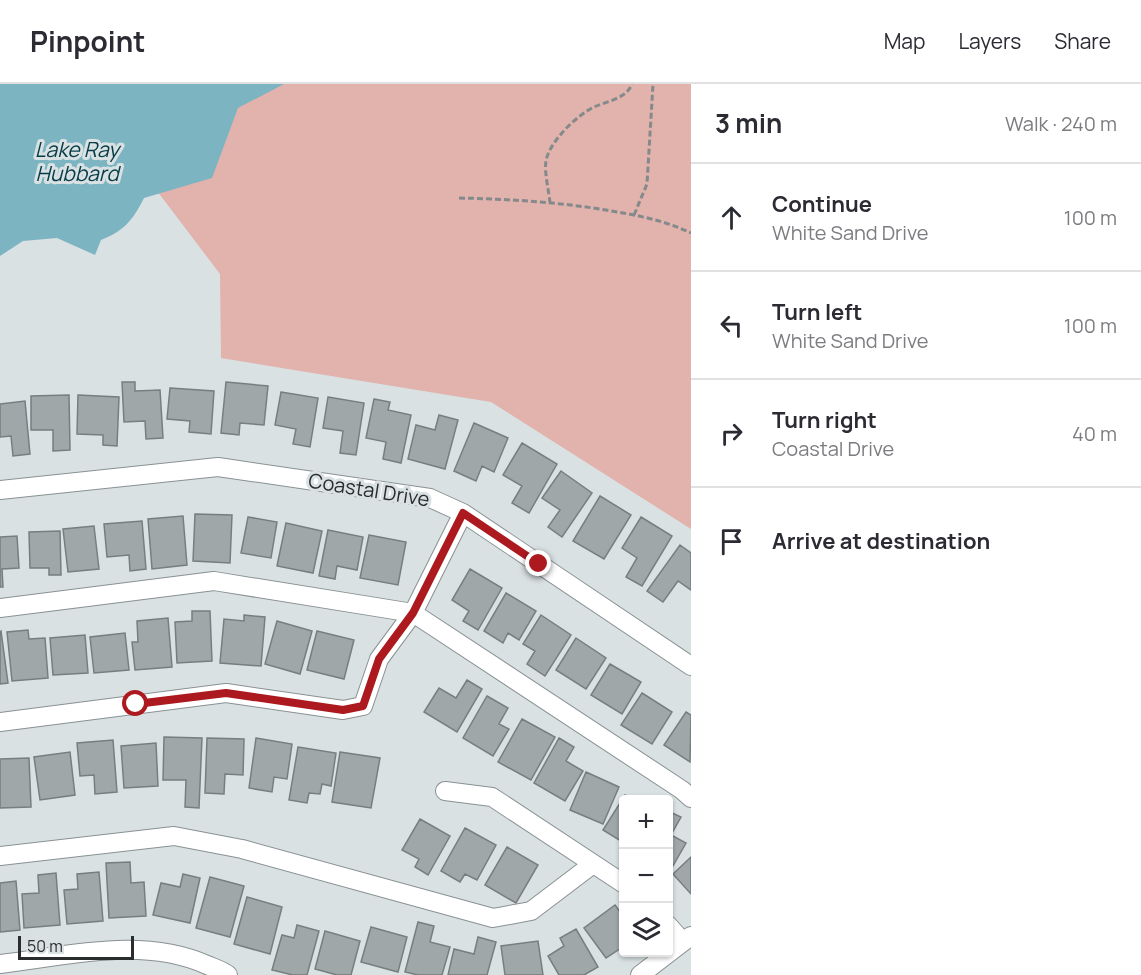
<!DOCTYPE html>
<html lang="en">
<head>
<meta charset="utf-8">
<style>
	body { margin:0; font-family:Manrope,sans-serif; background:#f2f2f3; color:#2b2b33 }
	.controls { position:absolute; right:18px; bottom:18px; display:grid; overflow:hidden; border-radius:6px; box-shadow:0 2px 4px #0004 }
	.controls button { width:54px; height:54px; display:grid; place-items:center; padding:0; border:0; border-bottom:2px solid #e1e1e2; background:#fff; color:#2b2b33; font:30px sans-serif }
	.scale { position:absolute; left:18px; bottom:15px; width:116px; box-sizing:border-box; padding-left:6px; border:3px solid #292d2d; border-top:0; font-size:16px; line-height:21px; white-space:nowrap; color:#292d2d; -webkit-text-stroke:4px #d9e1e3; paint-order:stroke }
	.stop { position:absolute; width:18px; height:18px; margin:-14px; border:4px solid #ac191f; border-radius:50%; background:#fff }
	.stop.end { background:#ac191f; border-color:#fff; box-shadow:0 2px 6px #0008 }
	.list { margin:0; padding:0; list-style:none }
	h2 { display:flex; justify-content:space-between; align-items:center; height:78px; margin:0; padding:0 24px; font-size:26px }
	h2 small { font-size:20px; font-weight:400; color:#7c7c81 }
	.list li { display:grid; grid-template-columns:39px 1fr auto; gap:18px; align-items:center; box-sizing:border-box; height:108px; padding:0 24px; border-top:2px solid #e1e1e2 }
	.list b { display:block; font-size:22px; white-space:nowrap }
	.list p { margin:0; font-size:20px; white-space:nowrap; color:#7c7c81 }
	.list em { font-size:20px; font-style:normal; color:#7c7c81 }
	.icon { flex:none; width:33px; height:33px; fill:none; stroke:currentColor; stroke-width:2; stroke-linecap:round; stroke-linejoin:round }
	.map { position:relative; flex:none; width:691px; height:891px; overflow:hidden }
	header { display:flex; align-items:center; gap:36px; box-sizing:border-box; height:84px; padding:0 30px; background:#fff; border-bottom:2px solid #e1e1e2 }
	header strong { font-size:28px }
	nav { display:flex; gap:33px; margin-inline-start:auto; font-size:21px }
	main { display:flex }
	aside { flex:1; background:#fff }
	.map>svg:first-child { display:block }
	.green { fill:#e2b2ac }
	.water { fill:#7cb4c2 }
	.building { fill:#9fa7a9; stroke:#777e80; stroke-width:1.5 }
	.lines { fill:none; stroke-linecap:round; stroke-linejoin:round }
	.minor-casing { stroke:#899193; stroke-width:20 }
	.path { stroke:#848a8b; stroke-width:3; stroke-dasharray:6 3; stroke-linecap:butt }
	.minor { stroke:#fff; stroke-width:18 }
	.route { stroke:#ac191f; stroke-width:8 }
	.labels { text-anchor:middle; stroke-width:6; stroke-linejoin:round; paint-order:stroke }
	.street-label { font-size:20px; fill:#292d2d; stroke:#d9e1e3 }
	.water-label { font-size:21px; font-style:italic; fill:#063c47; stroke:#d9e1e3 }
</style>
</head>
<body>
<header>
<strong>Pinpoint</strong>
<nav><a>Map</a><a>Layers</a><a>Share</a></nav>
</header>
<main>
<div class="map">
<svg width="691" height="891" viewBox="0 0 691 891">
	<rect width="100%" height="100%" fill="#d9e1e3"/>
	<path class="green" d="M95 0H691V445L491 318 221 274 220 190 123 62Z"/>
	<path class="water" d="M0 0H284L238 24 212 94 144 114C133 136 124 147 101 156L95 171 57 154 23 157 0 172Z"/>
	<path class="building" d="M122 298H135V307L160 306 163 354 146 355 145 337 124 338Z
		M226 298 268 302 264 341 240 339 239 351 221 349Z
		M170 304 214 307 211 350 189 348 190 337 167 335Z
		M281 308 318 314 310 363 293 360 296 345 275 341Z
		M69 311 70 366 53 367V346H31V312Z
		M78 311 119 313 117 362 103 361V351L77 350Z
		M328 313 364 319 356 371 340 369 343 347 323 344Z
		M374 315 390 318 388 326 411 331 401 379 383 375 386 358 366 354Z
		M25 317 30 370 13 372 11 352 0 353V320Z
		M439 331 458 336 445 385 408 375 416 341 435 346Z
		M474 339 508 354 494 388 482 382 476 397 454 387Z
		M522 359 557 380 529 429 512 419 522 402 503 391Z
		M561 387 592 409 562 453 548 443 560 426 542 414Z
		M600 412 631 431 604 475 573 457Z
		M195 430 232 431 230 479 193 477Z
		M183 432 187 481 152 485 148 435Z
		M248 433 277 438 271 474 241 469Z
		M641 433 672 452 642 502 626 493 637 474 622 464Z
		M142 437 146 485 130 487 129 471 107 473 104 440Z
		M286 439 322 447 313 489 277 482Z
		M94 442 99 485 68 488 63 445Z
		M328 446 363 453 357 486 337 482 335 495 319 492Z
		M60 447 61 491H49V484H30L29 448Z
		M369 451 406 458 398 501 360 494Z
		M17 452 19 484 2 485 3 503H0V453Z
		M680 461 691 469V506L678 497 663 518 647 507Z
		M470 485 502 504 478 546 463 537 469 527 452 516Z
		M506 509 536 527 519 556 508 549 503 559 484 547Z
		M192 527H210L212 577 177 579 175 538 192 537Z
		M244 531 265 533 261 582 220 579 224 535 244 537Z
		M541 531 571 551 545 592 527 580 535 567 523 560Z
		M168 534 172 583 135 586 132 558H138L137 537Z
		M277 537 312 547 300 590 265 580Z
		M28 546 29 555 45 554 48 594 12 597 7 548Z
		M1 547 8 599 0 600V548Z
		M317 547 354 556 344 595 307 586Z
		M125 549 129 586 94 589 90 553Z
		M85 551 88 589 53 591 50 554Z
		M576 554 606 574 586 605 556 586Z
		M610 580 641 598 622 630 591 611Z
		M467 596 482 605 457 648 424 628 439 604 456 614Z
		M642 609 672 628 652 660 621 641Z
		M487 612 508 624 499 640 509 645 493 672 463 654Z
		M686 628 691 631 690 678 664 661Z
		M522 635 555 653 531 696 498 678Z
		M164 653 202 654 199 724 185 723 186 696H163Z
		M207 654 244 655 243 691 225 690 224 710 205 709Z
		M256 654 292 660 287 695 274 693 272 708 249 704Z
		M559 654 574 663 566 677 583 687 565 717 534 699Z
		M113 656 117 708 95 710 94 691 80 692 77 659Z
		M156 659 158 702 124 704 121 662Z
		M298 663 336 669 331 702 322 700 320 710 309 709 307 719 289 716Z
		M70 668 75 711 40 716 34 673Z
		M340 668 380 674 371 724 332 718Z
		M29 674 31 723 0 724V675Z
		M586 688 619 703 603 740 570 726Z
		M625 711 633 716H624V759L603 746Z
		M668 727 681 733 671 751 686 759 670 787 668 786Z
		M420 735 450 752 428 791 415 783 419 775 402 766Z
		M465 744 496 761 477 796 465 790 460 798 441 787Z
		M507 763 538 781 516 819 485 801Z
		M691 773V810L673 790Z
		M130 778 131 799 144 798 146 832 109 834 106 779Z
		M99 788 103 837 67 840 64 806 78 805 77 790Z
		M56 789 60 841 24 844 22 810 39 809 38 791Z
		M183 790 200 794 190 839 153 831 161 799 180 803Z
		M210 793 244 802 230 853 196 844Z
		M16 797 20 846 0 848V799Z
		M247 813 282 823 270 870 234 860Z
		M615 821 624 833V862L606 874 584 844Z
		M418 838 434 842 430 858 450 863 442 891H418L405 888Z
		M297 841 319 847 307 891H293L272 886 282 851 294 854Z
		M371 843 407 853 398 888 361 878Z
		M576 845 598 883 584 891H559L548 872 564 862 560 854Z
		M325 847 360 857 351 891H337L315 885Z
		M478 853 496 858 487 891H448L454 865 474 870Z
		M538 857 543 891H505L501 862Z"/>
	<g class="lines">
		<g class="minor-casing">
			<path id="minor" d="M0 406 218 383 430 414 463 429 691 582
				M0 524 214 497 413 529 682 706 691 714
				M0 638 226 609 343 626 363 622 379 575 413 529 463 429
				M445 707 492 713 624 800
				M0 772 174 752 242 765 493 834 531 827 593 780
				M668 841 683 858
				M0 880C68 872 142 852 207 881 214 884 222 886 228 891
				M640 891 691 852"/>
		</g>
		<path class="path" d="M459 114C508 115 557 118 606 126 636 131 664 136 691 149
			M550 119C549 107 544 88 546 77 549 58 577 31 594 23 607 17 626 15 632 0
			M634 131 647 100 653 0"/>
		<use href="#minor" class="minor"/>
	</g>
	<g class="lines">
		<path class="route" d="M136 620 226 609 343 626 363 622 379 575 413 529 463 429 539 480"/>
	</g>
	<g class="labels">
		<g class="street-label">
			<text transform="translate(369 406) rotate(9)" y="7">Coastal Drive</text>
		</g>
		<g class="water-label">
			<text x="77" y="73">Lake Ray<tspan x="77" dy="24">Hubbard</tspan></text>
		</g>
	</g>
</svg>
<div class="controls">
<button>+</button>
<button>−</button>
<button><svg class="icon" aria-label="layers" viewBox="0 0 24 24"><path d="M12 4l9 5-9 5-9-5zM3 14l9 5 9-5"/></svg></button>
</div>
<div class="scale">50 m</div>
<div class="stop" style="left:136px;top:620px"></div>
<div class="stop end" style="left:539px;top:480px"></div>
</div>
<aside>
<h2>3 min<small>Walk · 240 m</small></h2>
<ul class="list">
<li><svg class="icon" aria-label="ahead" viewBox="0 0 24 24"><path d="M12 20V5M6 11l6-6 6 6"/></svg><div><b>Continue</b><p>White Sand Drive</p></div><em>100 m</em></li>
<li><svg class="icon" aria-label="left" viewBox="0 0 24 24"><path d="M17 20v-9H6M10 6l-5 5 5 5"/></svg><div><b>Turn left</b><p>White Sand Drive</p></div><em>100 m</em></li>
<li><svg class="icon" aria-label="right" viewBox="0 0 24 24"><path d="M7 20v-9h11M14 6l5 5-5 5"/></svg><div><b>Turn right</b><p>Coastal Drive</p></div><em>40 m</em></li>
<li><svg class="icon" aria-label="arrive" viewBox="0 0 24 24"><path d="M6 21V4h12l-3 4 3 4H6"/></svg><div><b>Arrive at destination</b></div></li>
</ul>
</aside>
</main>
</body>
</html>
